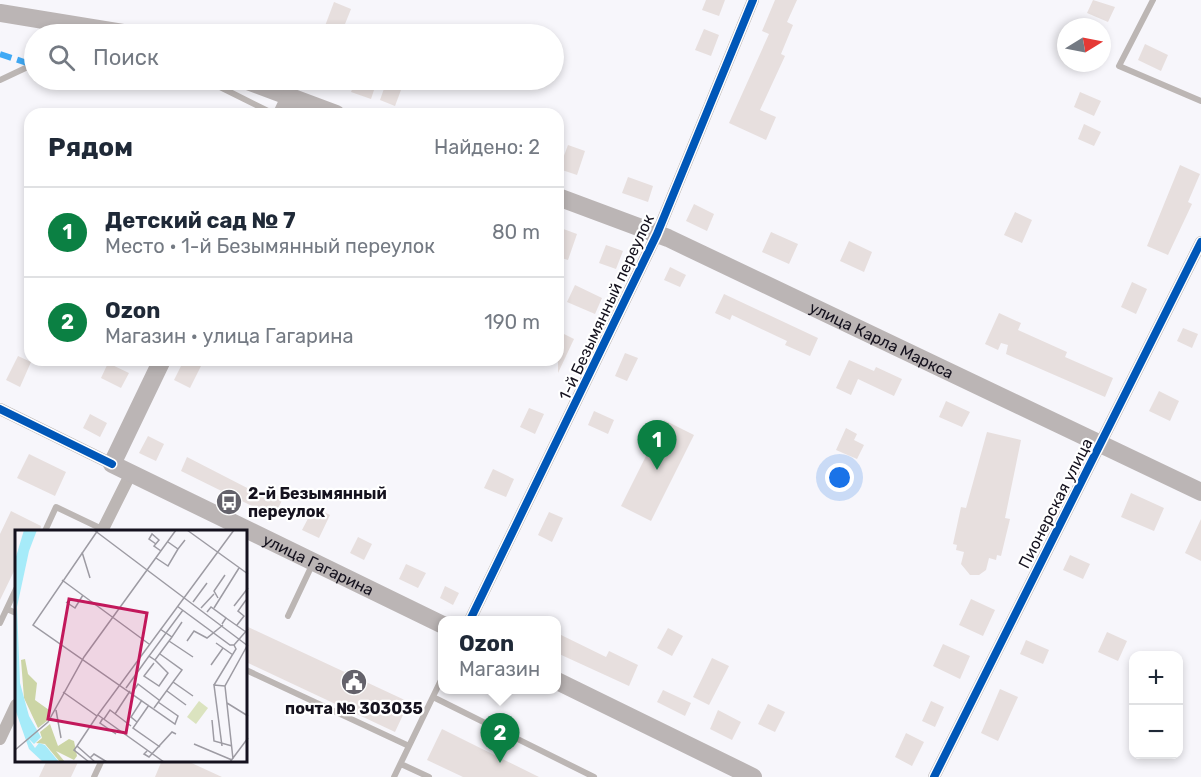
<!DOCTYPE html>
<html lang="ru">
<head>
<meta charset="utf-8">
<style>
	body { margin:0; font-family:Rubik,sans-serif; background:#f6f6f7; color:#1f2937 }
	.controls { position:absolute; right:18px; bottom:18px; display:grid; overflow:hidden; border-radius:12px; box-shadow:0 3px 9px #0003 }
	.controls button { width:54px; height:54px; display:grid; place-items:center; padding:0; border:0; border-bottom:2px solid #e0e1e3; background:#fff; color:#1f2937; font:30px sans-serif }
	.compass { position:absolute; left:1057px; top:18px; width:54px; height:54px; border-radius:50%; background:#fff; box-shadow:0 3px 9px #0003; rotate:80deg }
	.you { position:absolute; left:840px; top:478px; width:21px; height:21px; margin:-15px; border:4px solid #fff; border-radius:50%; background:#1a73e8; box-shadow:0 0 0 9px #1a73e833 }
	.badge { display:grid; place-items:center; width:39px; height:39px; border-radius:50%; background:#0b8043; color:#fff; font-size:20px; font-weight:700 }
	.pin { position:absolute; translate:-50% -50px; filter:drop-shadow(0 2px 3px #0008) }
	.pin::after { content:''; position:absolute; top:32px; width:21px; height:18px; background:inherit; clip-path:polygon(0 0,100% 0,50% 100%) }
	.popup { position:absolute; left:438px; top:616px; width:123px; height:78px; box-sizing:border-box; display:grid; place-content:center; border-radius:12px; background:#fff; filter:drop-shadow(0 2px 4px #0005); font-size:20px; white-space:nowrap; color:#747a83 }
	.popup b { font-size:22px; color:#1f2937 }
	.popup::after { content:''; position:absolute; left:50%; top:100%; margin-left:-12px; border:12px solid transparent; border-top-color:#fff }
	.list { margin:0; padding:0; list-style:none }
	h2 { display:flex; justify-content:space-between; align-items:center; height:78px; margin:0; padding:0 24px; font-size:26px }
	h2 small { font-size:20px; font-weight:400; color:#747a83 }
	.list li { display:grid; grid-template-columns:39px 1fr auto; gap:18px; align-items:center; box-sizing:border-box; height:90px; padding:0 24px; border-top:2px solid #e0e1e3 }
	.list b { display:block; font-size:22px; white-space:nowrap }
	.list p { margin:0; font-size:20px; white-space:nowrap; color:#747a83 }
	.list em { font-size:20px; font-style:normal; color:#747a83 }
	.icon { flex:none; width:33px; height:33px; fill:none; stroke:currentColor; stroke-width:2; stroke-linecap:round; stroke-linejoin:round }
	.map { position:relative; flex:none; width:1201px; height:777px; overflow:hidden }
	.search { position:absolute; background:#fff; box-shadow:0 3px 9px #0003; left:24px; top:24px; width:540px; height:66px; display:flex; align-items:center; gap:15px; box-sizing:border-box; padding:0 21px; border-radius:33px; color:#747a83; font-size:22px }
	.panel { position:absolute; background:#fff; box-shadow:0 3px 9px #0003; left:24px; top:108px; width:540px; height:258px; border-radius:18px }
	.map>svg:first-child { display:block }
	.building { fill:#e7dfde }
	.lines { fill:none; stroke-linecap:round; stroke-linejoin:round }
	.service { stroke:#bcb6b4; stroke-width:6 }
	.minor { stroke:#bcb6b4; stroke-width:12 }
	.secondary { stroke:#bbb5b5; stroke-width:18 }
	.quiet { stroke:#3fa9f5; stroke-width:6; stroke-dasharray:12 6; stroke-linecap:butt }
	.cycleway-casing { stroke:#fff; stroke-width:11 }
	.cycleway { stroke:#0057b8; stroke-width:8 }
	.labels { text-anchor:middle; stroke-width:4.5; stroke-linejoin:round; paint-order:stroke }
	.street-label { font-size:16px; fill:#15121e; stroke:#fff }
	.poi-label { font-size:16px; font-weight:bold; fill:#15121e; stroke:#fff; text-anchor:start }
	.inset-road { fill:none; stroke:#9d9ba3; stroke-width:1.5 }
	.view { fill:#c2185b; fill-opacity:0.15; stroke:#c2185b; stroke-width:3 }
	.inset-edge { fill:none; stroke:#15121e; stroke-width:3 }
</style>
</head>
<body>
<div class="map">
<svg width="1201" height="777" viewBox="0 0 1201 777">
	<rect width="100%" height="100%" fill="#f7f6fb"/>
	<path class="building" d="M706 0H725L719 16 702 10Z
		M775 0H797L787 22 793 25 781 54 785 56 760 110 776 117 766 140 729 123 769 34 762 31Z
		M1093 0 1115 7 1108 22 1087 13Z
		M334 2 351 9 341 34H322Z
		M704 29 719 35 711 56 695 50Z
		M1145 44 1168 55 1161 71 1138 60Z
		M356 80 375 87 371 99 351 92Z
		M387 80 404 82 395 106 380 100Z
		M1080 92 1101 101 1094 116 1074 107Z
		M1084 124 1101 132 1094 146 1078 139Z
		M568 145 585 151 577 175 559 169Z
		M1180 165 1200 174 1188 202 1192 204 1168 255 1147 246Z
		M628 177 653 186 648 202 622 193Z
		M694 204 714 214 707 231 686 221Z
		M1015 212 1032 220 1022 243 1004 235Z
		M558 227 577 234 568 260 558 257Z
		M771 232 798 244 789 264 762 252Z
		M849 241 872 252 864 272 840 261Z
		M606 245 623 251 616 269 599 263Z
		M670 267 686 275 680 287 664 280Z
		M1132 282 1147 289 1136 314 1121 307Z
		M575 285 602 298 595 314 567 302Z
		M724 294 818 338 810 356 785 345 787 341 732 315 730 320 715 313Z
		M999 313 1021 323 1018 330 1067 352 1065 357 1113 378 1105 397 1006 354 1008 345 1001 343 998 350 985 344Z
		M1183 328 1198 334 1192 348 1177 341Z
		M558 331 574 339 558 373Z
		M625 353 638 358 627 381 615 376Z
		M18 356 31 362 20 387 6 380Z
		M184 360 202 364 190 388 174 380Z
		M849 360 874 371 876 367 902 379 894 396 858 379 851 395 836 388Z
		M108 363 129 373 121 388 101 378Z
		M1159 391 1179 401 1170 421 1149 411Z
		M946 401 970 412 962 427 939 417Z
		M529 408 544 414 535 434 520 427Z
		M594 411 614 420 608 434 588 425Z
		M90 414 107 423 100 437 83 428Z
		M664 420 694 435 651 521 621 506Z
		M846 428 857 434 854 440 864 445 857 459 836 450Z
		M987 432 1021 440 1005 518 1010 519 1001 556 997 555 996 560 989 558 986 570 979 575H970L961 564 964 552 956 550 957 545 953 544 961 507 966 508Z
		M148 436 164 444 156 461 139 453Z
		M29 454 66 472 55 496 17 478Z
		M187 457 263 496 266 490 283 498 274 517 181 471Z
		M493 469 514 479 506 497 484 488Z
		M1131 493 1164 508 1154 531 1121 517Z
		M314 507 330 515 319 538 302 530Z
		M11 511 41 526 40 531H16V567L0 600V534Z
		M549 512 563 518 552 542 538 535Z
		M1201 519V561L1185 553Z
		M358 537 372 544 364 560 350 553Z
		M1070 555 1090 564 1083 579 1063 570Z
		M406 564 426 573 418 588 399 579Z
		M445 586 459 593 453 605 440 598Z
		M971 599 995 610 983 636 959 625Z
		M246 626 409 702 395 732 246 662Z
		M668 628 683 636 672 656 657 648Z
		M1107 632 1127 641 1118 661 1098 652Z
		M557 633 606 657 609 651 638 665 629 686 557 653Z
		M1026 640 1049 650 1043 664 1020 654Z
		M943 644 970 656 960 679 933 666Z
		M712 658 729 666 709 705 693 697Z
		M1000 689 1018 697 998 741 981 733Z
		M663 690 691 703 685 716 657 702Z
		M931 701 944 707 935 727 922 721Z
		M768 704 785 712 775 732 758 724Z
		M718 710 741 722 732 740 710 729Z
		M442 729 539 777H463L427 760Z
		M906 733 924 742 912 766 895 757Z
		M47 760H79L71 777H39Z
		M162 760H185L222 777H155Z"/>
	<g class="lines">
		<path class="service" d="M1153 0 1119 66 1201 101
			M0 80 34 64
			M189 80 218 86 274 114
			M45 531 56 507 102 529
			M7 609 16 613
			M288 616 313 563
			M0 623 16 589
			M246 670 409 746
			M433 697 594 777
			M401 764 429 777
			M94 777 102 760
			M394 777 443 676"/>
		<path class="minor" d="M0 409 112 464
			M102 531 131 473
			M470 620 657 234 753 0
			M0 739 16 705
			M934 777 1201 242"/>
		<g class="secondary">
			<path d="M0 13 129 34"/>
			<path d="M245 80 336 114"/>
			<path d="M282 114 290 97"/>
			<path id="s1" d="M558 197 668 238 1201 492"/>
			<path id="s2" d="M162 360 112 464 443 625"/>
			<path d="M557 681 753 777"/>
		</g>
		<path class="quiet" d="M0 54 33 65"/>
		<g class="cycleway-casing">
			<path id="cycleway" d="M0 409 112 464
				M470 620 657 234 753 0
				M934 777 1201 242"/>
		</g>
		<use href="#cycleway" class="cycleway"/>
	</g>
	<defs>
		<g id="bus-disc" transform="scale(1.35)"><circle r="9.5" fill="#64626b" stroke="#fff"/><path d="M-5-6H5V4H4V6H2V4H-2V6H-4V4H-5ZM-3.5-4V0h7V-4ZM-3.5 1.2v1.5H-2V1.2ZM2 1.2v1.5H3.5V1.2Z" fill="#fff"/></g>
		<g id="civic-disc" transform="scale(1.35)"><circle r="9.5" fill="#64626b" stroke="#fff"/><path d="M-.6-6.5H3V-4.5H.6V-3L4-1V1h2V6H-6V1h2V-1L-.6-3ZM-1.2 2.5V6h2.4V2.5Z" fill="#fff"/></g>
	</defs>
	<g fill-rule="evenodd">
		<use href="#bus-disc" x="229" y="502"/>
		<use href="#civic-disc" x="354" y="682"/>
	</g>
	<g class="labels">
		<g class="street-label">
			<text transform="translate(606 307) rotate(-65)" y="6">1-й Безымянный переулок</text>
			<text dy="6" stroke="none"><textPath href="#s1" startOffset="354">улица Карла Маркса</textPath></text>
			<text transform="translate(1055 503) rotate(-63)" y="6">Пионерская улица</text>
			<text dy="6" stroke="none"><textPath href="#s2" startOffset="345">улица Гагарина</textPath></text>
		</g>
		<g class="poi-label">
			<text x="248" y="499">2-й Безымянный<tspan x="248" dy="18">переулок</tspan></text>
			<text x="354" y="714" text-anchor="middle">почта № 303035</text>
		</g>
	</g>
	<g transform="translate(15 530)">
		<rect width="232" height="232" fill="#f7f6fb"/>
		<path d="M184 171 193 178 181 194 172 187Z" fill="#dbe3bf"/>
		<path d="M10 129 13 144 22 153 20 170 34 180 32 191 23 198 9 168 6 130ZM35 194 43 216 54 209 59 211 62 226 59 230 41 221 50 232H45L30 214 21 213 27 208 25 202Z" fill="#ccd5a5"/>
		<path d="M9 0H22L14 21 2 77 5 153 14 186 26 207 19 214 13 208 20 218 24 213 30 215 44 232H28L14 219 0 179V30Z" fill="#a6ebf9"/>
		<path class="inset-road" d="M79 0 233 116M83 0 18 95 160 194 163 186 143 172M172 0 233 44M153 12 163 19 170 10M141 14 134 9 137 4 144 10 139 16 146 21M67 22 75 48M141 28 153 36 163 19M47 50 134 114M203 68 199 61 210 45M51 72 60 78 68 65M178 72 192 53M162 76 215 115H219L233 99M219 76 233 58M186 78 199 64M199 78 224 38M192 82 196 77 211 88 207 94M211 88 231 102M222 95 229 86 223 81 231 70M145 99 151 103 168 80M157 107 140 130 134 126 151 103 157 107 167 92M154 111 178 127M172 111 179 101 192 108 208 95M201 113 218 125M145 124 167 140 158 152M139 133 129 146 144 156 153 143 140 130M196 135 208 118M199 155 221 119 219 115M111 158 134 126M152 161 171 175M48 162 82 186 219 0M117 163 123 154 144 170M212 173 233 186M134 175 118 198 145 217M139 178 158 152 178 166M41 180 46 208M100 184 115 161M83 185 149 232H155M88 188 85 193 101 204M89 189 95 180 116 196M197 190 199 211 217 216M122 192 116 187 127 170M179 214 217 230M62 216 82 186M62 216 80 232M62 216 59 220 74 232M207 216 199 155 210 156M0 220 33 192 69 127 161 0M132 221 129 224 134 227 157 202 161 204M75 228 79 224 92 232M218 229 210 156 232 116M215 232 233 208"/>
		<path class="view" d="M54 69 132 83 111 203 33 189Z"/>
		<rect width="232" height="232" class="inset-edge"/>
	</g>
</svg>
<div class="controls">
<button>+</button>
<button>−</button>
</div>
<svg class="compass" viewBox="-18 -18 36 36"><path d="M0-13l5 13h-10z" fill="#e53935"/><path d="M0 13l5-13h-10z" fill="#747a83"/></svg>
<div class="you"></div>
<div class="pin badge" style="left:657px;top:470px">1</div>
<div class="pin badge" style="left:500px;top:763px">2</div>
<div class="popup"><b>Ozon</b>Магазин</div>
<div class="search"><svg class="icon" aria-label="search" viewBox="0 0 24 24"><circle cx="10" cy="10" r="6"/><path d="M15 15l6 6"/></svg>Поиск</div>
<section class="panel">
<h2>Рядом<small>Найдено: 2</small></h2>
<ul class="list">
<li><span class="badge">1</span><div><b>Детский сад № 7</b><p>Место · 1-й Безымянный переулок</p></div><em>80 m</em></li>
<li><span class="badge">2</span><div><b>Ozon</b><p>Магазин · улица Гагарина</p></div><em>190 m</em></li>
</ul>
</section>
</div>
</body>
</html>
